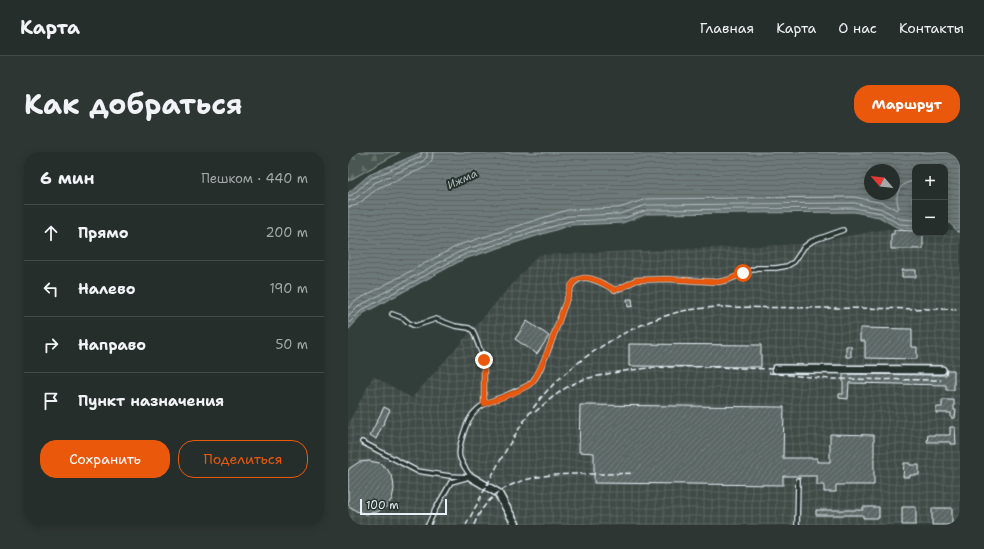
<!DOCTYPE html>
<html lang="ru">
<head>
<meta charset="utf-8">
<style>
	body { margin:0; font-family:"Shantell Sans",sans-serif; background:#2e3633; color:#f1f3f6 }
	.controls { position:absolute; right:12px; top:12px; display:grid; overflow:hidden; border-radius:8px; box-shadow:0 2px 10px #0003 }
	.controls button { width:36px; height:36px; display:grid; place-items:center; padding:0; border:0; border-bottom:1px solid #424a47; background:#262e2b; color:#f1f3f6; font:20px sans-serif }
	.compass { position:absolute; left:516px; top:12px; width:36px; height:36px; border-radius:50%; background:#262e2b; box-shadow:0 2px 10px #0003; rotate:298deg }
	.scale { position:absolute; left:12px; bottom:10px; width:87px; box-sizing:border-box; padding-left:4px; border:2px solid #e8f1f8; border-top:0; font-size:11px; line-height:14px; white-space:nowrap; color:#e8f1f8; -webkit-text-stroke:3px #26332d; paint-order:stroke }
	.stop { position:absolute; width:12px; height:12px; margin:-9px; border:3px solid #ea580c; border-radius:50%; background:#fff }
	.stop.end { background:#ea580c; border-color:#fff; box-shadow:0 1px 4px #0008 }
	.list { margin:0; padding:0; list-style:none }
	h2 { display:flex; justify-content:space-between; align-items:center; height:52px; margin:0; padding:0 16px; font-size:17px }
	h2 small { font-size:13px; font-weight:400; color:#a4a8a9 }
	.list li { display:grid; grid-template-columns:26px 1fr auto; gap:12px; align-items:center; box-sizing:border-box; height:56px; padding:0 16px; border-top:1px solid #424a47 }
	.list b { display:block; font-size:15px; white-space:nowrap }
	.list em { font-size:13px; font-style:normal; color:#a4a8a9 }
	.actions { display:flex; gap:8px; padding:12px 16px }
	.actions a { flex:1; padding:9px 0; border:1px solid #ea580c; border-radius:16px; text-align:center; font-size:14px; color:#ea580c }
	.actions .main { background:#ea580c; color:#fff }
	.icon { flex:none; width:22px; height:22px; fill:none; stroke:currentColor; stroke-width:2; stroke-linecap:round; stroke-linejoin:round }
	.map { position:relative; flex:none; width:612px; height:373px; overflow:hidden; border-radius:16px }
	header { display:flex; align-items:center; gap:24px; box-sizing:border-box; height:56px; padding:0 20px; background:#262e2b; border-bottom:1px solid #424a47 }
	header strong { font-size:19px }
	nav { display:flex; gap:22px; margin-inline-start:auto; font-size:14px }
	.intro { display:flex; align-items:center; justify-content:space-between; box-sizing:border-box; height:96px; padding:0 24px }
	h1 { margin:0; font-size:28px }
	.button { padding:10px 18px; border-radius:16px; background:#ea580c; color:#fff; font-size:14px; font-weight:700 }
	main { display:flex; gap:24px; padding:0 24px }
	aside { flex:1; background:#262e2b; border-radius:16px; box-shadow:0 2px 10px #0003 }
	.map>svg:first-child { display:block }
	.industrial { fill:url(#industrial-grid) }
	.forest { fill:url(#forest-firs); stroke:#98a4a4 }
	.water { fill:url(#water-rules); stroke:#9ea9ab; fill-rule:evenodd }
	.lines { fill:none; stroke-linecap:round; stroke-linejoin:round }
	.shore { stroke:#b7c1c5; stroke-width:1 }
	.building { fill:url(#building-hatch); stroke:#e8f1f8 }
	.service-casing { stroke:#e8f1f8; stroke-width:6 }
	.minor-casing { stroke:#e8f1f8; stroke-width:10 }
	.service { stroke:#26332d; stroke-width:3.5 }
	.minor { stroke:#26332d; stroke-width:7 }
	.rail { stroke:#e8f1f8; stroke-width:1.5; stroke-dasharray:6 3; stroke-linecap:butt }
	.route { stroke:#ea580c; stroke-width:5 }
	.labels { text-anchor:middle; stroke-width:4; stroke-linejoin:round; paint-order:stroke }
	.water-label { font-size:11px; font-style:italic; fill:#b1bbbe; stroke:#26332d }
</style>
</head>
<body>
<header>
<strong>Карта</strong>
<nav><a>Главная</a><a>Карта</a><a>О нас</a><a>Контакты</a></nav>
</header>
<div class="intro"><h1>Как добраться</h1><a class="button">Маршрут</a></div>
<main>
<aside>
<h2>6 мин<small>Пешком · 440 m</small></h2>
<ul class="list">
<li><svg class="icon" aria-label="ahead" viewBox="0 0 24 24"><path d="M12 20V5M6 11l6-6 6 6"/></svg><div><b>Прямо</b></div><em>200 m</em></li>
<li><svg class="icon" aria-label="left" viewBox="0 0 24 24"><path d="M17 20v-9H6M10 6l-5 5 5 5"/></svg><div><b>Налево</b></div><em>190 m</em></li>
<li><svg class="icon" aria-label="right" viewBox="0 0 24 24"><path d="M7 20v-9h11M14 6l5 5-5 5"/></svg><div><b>Направо</b></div><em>50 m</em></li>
<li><svg class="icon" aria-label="arrive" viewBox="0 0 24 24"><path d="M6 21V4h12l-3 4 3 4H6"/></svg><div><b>Пункт назначения</b></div></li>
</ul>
<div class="actions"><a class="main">Сохранить</a><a>Поделиться</a></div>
</aside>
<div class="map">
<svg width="612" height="373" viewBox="0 0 612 373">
	<defs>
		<pattern id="industrial-grid" width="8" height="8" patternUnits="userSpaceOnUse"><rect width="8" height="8" fill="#3f4b46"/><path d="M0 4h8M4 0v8" fill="none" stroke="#5b6561"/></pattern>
		<pattern id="forest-firs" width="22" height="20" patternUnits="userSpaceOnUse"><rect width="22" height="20" fill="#495651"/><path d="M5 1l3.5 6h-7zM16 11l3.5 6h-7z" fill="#636f6b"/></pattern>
		<pattern id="water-rules" width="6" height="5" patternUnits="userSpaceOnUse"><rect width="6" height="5" fill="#6d7978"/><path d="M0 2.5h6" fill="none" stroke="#5b6363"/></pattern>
		<pattern id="building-hatch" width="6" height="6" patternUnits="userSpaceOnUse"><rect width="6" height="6" fill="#5c6865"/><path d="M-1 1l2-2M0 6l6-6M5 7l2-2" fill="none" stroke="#737e7c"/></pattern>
	</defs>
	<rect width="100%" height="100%" fill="#323e39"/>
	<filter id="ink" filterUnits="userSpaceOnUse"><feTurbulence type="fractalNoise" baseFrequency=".025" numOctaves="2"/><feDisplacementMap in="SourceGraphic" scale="8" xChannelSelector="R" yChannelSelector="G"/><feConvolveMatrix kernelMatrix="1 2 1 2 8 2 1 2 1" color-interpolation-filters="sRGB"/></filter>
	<g filter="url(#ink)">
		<path class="industrial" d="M538 77H567V81H597V78H612V373H0V272L25 224 64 246 190 103 457 92Z"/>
		<path class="forest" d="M0 0H52L0 29Z"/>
		<path class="water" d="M74 0H612V80H610L597 66V15H567V44L563 46 567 54V77L550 76 531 65 506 60 299 62 274 71 223 73 116 107 16 161 0 178V41L21 23ZM522 18H546V42H522Z"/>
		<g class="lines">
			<path class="shore" d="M0 44 4 43 24 26 72 5 74 0
				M0 49 7 47 26 31 75 9 79 5V0
				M0 55 9 53 30 36 78 15 84 8 85 0
				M0 156 9 148 111 93 219 58 271 56 298 47 506 45 535 51 549 58 551 56C545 42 552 30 567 29
				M0 165 11 154 113 99 220 64 272 62 298 53 506 51 534 57 552 67 567 68
				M0 172 14 158 115 103 222 69 273 67 299 58 506 56 533 61 551 72 567 73"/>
		</g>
		<path class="building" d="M546 78 567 79V81H575V97H543V82H546Z
			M554 118H568V125H554Z
			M279 147H284L285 154 280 155Z
			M179 169 201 184 189 202 167 187Z
			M512 176 564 177V195H569V207L517 206V189H512Z
			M281 192 413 193V215L281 214Z
			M498 194H503V205H498Z
			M599 218H606V238H598V233L501 231 500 247 491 246V242H495V222L598 223Z
			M594 248H606V258H608L607 266H603V261H588V255H594Z
			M232 253 436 255 435 306H469V310H482V282L526 283V333H488V340H476V333H469V324H435V333L246 331V301L231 300Z
			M36 255 42 258 28 287 22 283Z
			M602 275H607L608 292H603V290H579L580 283H602Z
			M21 309 32 311 40 318 45 327 46 337 44 347 38 355 29 360 18 362 8 359 0 353V319L2 316 11 310Z
			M556 311H562V313H571V323H562V325H555Z
			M515 355H531V366H515V363H468V358H515Z
			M554 355H568V373H554Z
			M584 356H604V373H584Z"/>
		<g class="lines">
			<g class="service-casing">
				<path id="service" d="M44 162 55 166 61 171 67 174 88 167 107 174 121 176 125 179 136 208V252
					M14 290 69 319 102 324 123 325
					M123 325C111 307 108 305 115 283 125 248 142 252 170 238 177 235 183 233 187 226 192 220 194 211 198 204 207 181 215 156 224 133 236 118 253 131 267 138L273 136 288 128 319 127 370 130 380 128 409 116H428L439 114 446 110 456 95 464 89 495 78
					M80 373 87 358 103 330 118 326
					M449 373 450 328"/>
			</g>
			<g class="minor-casing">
				<path id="minor" d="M428 217 594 218
					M123 325 150 341 168 373"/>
			</g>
			<use href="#service" class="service"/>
			<use href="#minor" class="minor"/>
			<path class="rail" d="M421 221 482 227 593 228
				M187 260C200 249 213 237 229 230 237 226 246 225 255 223 311 210 371 216 428 217
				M118 373C141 330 162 285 192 247 225 207 285 170 335 159 346 157 357 156 368 155L593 157 612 158
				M126 373C144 326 192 322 234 322 252 322 269 322 286 321"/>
		</g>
	</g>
	<g class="lines" filter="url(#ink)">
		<path class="route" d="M136 208V252C151 246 169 242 182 232 194 224 217 150 224 132 236 118 253 131 267 138L273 136 288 128 320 127 370 130 380 128 395 121"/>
	</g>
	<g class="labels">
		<g class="water-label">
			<text transform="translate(114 27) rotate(-25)" y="4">Ижма</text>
		</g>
	</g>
</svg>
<div class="controls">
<button>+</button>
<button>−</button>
</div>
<svg class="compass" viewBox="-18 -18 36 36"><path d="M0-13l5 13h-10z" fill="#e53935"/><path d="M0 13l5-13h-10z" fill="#a4a8a9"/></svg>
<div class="scale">100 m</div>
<div class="stop" style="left:395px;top:121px"></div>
<div class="stop end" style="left:136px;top:208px"></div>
</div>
</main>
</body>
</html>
